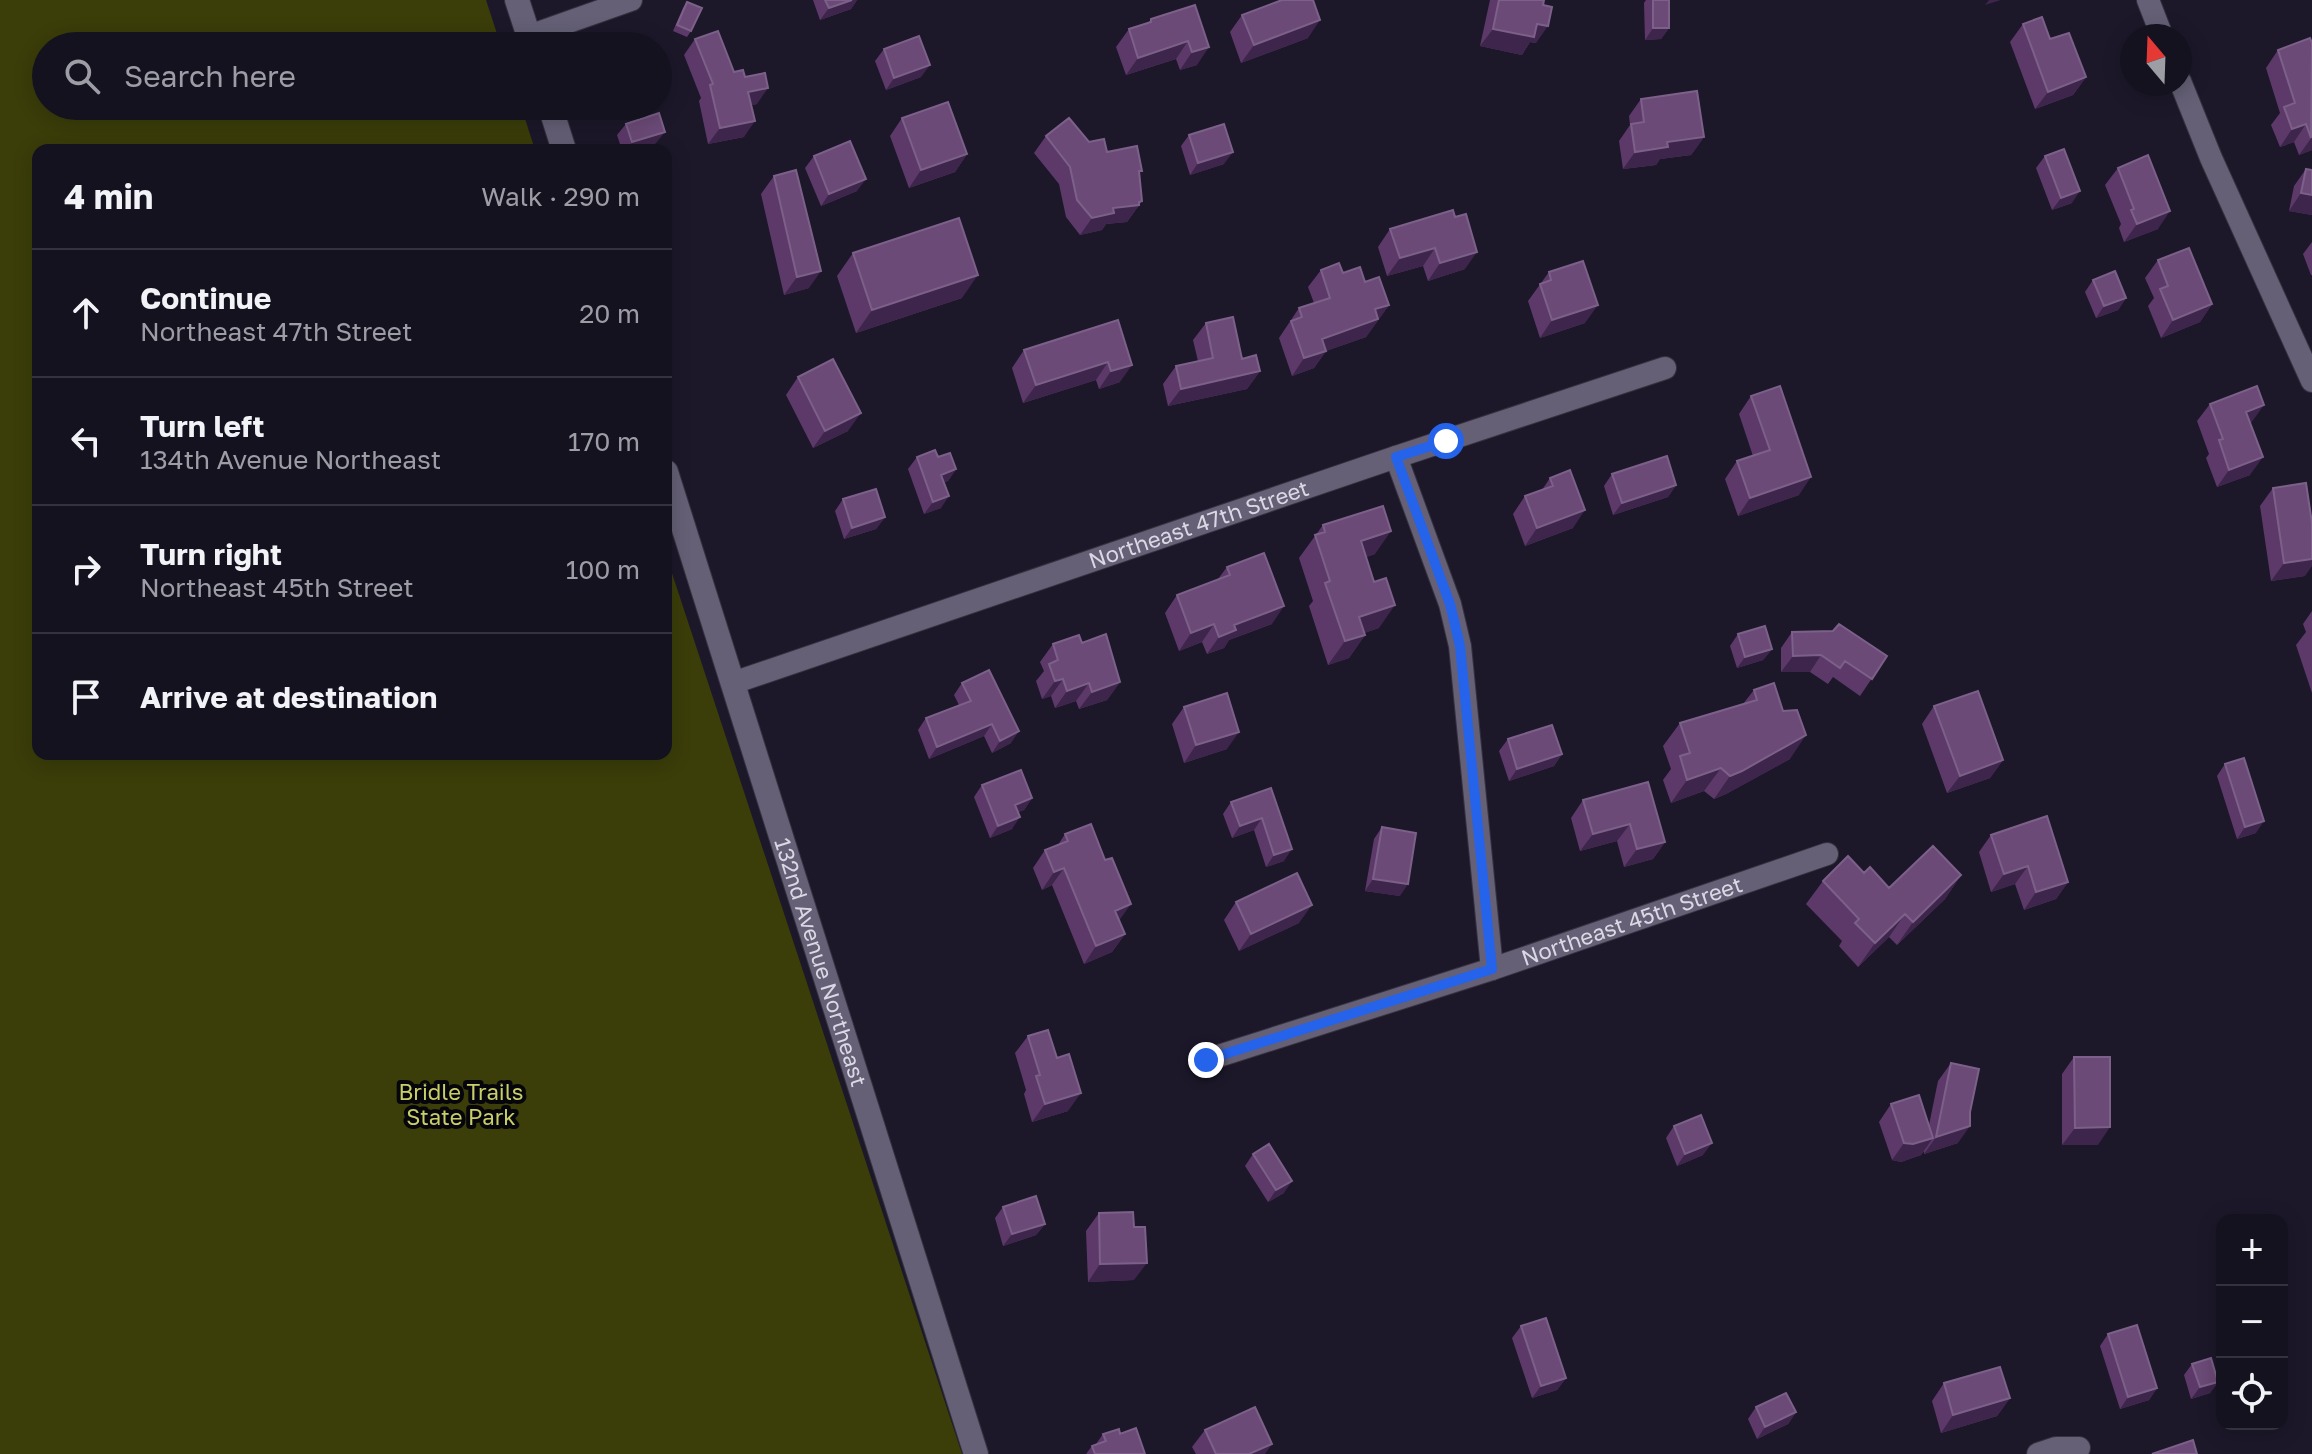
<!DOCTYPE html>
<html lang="en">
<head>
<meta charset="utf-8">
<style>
	body { margin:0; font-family:"Golos Text",sans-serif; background:#1e1b29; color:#f1f3f6 }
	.controls { position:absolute; right:24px; bottom:24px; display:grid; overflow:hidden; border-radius:16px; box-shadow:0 4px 20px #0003 }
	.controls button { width:72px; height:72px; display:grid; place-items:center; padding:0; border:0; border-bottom:2px solid #34323e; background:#151220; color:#f1f3f6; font:40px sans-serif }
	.compass { position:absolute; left:2120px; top:24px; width:72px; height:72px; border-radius:50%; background:#151220; box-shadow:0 4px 20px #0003; rotate:341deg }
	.stop { position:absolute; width:24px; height:24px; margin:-18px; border:6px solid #2563eb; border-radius:50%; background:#fff }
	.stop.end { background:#2563eb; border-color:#fff; box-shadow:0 2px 8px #0008 }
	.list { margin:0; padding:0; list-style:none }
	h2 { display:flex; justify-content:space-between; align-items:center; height:104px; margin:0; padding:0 32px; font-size:34px }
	h2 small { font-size:26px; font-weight:400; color:#9d9ea5 }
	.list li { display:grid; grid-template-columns:52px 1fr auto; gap:24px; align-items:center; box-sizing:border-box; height:128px; padding:0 32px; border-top:2px solid #34323e }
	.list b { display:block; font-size:30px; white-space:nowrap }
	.list p { margin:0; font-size:26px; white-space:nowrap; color:#9d9ea5 }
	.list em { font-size:26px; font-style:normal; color:#9d9ea5 }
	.icon { flex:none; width:44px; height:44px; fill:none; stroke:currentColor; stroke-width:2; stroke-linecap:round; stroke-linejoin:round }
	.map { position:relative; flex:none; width:2312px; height:1454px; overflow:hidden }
	.search { position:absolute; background:#151220; box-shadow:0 4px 20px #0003; left:32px; top:32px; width:640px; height:88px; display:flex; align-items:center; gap:20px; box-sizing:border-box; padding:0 28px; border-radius:44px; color:#9d9ea5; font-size:30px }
	.panel { position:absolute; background:#151220; box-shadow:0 4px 20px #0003; left:32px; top:144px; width:640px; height:616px; border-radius:16px }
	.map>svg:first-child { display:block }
	.green { fill:#3b3e09 }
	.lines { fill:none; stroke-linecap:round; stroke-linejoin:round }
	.minor-casing { stroke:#363340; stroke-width:24 }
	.tertiary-casing { stroke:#363340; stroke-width:26 }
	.minor { stroke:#656076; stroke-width:22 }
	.tertiary { stroke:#656076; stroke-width:24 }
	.wall { fill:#5d396a }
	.shaded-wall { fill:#3e254b }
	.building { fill:#6b4a77; stroke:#7c6089; stroke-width:2 }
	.route { stroke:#2563eb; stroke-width:10 }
	.labels { text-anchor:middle; stroke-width:8; stroke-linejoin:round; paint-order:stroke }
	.street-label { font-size:22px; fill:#dbd8e5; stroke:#06050c }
	.park-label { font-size:22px; fill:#c9cf68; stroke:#06050c }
</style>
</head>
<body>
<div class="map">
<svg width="2312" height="1454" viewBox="0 0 2312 1454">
	<rect width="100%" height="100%" fill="#1c182a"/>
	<path class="green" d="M0 0H486L501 46H46V106H521L535 150H38V754H666V555L962 1454H0Z"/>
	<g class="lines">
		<g class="minor-casing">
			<g id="minor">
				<path d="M2148 0 2162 36"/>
				<path d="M529 36 631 0"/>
				<path d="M2180 81 2211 158 2312 381"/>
				<path d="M1396 457 1450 604 1460 646 1492 969"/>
				<path id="s1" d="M733 683 1396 457 1665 368"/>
				<path id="s2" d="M1206 1060 1492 969 1827 854"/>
				<path d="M2038 1454 2056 1448H2079"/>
			</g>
		</g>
		<g class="tertiary-casing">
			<g id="tertiary">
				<path d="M517 0 532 46"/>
				<path d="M550 106 564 150"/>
				<path id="s3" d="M666 472 976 1454"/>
			</g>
		</g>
		<use href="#minor" class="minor"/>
		<use href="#tertiary" class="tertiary"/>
	</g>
	<path class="wall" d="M813 0H857L851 9 820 20Z
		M1490 0H1544L1536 43 1530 42 1522 55 1480 46Z
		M1646 0H1669V28L1661 39 1645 40 1644 3Z
		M687 2 691 31 687 37 673 31 683 8Z
		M1195 5 1197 65 1180 70 1176 59 1126 75 1116 47 1129 29 1148 23 1151 19Z
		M1242 15 1308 38 1241 63 1230 32Z
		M2023 24 2050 39 2086 77 2073 95 2035 109 2010 42Z
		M695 39 734 72 745 77 757 104 751 105 744 137 708 144 699 101 701 98 684 55Z
		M2312 43V150L2299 155 2294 142 2280 147 2271 125 2280 113 2266 68 2278 50Z
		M884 49 921 77 886 90 875 61Z
		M1641 99 1704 137 1691 155 1660 159 1656 165 1623 169 1619 141 1630 125 1629 116Z
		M902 118 967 154 955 172 909 188 890 136Z
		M626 124 656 143 635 150H622L617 135Z
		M1189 135 1224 164 1190 175 1181 146Z
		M1046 136 1089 142 1107 152 1139 175 1142 201 1127 222 1106 224 1102 230 1080 235 1066 217 1059 184 1034 153Z
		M814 156 857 191 821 206 805 168Z
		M2045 156 2072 203 2052 210 2036 168Z
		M2118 168 2158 229 2124 242 2119 228 2121 224 2105 185Z
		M2306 169 2312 170V215L2289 211 2294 186Z
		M774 176 809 288 784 295 761 194Z
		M1453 210 1465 269 1428 281 1423 266 1387 276 1378 247 1390 229Z
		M2312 242V275H2311L2303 254Z
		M853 253 962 298 856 333 837 276Z
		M2158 260 2212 304 2200 322 2161 338 2148 306 2154 298 2145 278Z
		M1321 270 1343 273 1365 282 1389 305 1366 337 1326 351 1314 368 1292 376 1279 338 1299 308 1314 303 1308 287Z
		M1549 272 1585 323 1540 338 1528 301Z
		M2093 280 2126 298 2118 310 2096 318 2085 292Z
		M1118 320 1120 382 1099 389 1096 380 1023 403 1012 368 1024 350Z
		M1206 323 1242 359 1260 371 1247 389 1168 406 1163 384 1176 366 1198 361 1193 340Z
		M798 377 848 431 813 448 786 395Z
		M1751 396 1799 495 1738 516 1725 479 1737 461 1753 456 1739 414Z
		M2210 404 2251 423H2250V475L2217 487 2206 458 2209 454 2197 421Z
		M917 457H938L956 469 948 481 944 482 941 508 924 514 908 469Z
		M1612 474 1676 485 1668 497 1613 515 1604 486Z
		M1550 478 1573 528 1525 546 1513 514 1525 496 1542 490Z
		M2273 488 2305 576 2271 581 2260 506Z
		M843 499 885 517 876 529 844 539 835 511Z
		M1323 525 1375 554 1366 557 1379 628 1364 633 1365 635 1349 658 1328 665 1309 606 1313 601 1299 558Z
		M1227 567 1272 624 1229 640 1224 648 1207 654 1202 642 1179 651 1165 613 1177 595 1218 579Z
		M2312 611V693L2296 645 2306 632 2303 624Z
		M1792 632 1887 656 1860 696 1833 677 1828 684 1810 672H1781V648Z
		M1738 634 1772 649 1763 660 1737 668 1730 646Z
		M1082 643 1120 682 1107 700 1079 709 1076 701 1055 708 1051 696 1042 699 1036 681 1044 671 1040 662 1053 644Z
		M962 683 1011 743 992 753 984 736 929 759 918 730 926 718 959 705 954 695Z
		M1754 690 1790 759 1726 794 1714 799 1704 791 1671 803 1663 780 1671 769 1663 746 1680 723 1743 704Z
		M1934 706 2003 760 1990 778 1947 793 1922 724Z
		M1184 707 1227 749 1184 763 1172 724Z
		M1508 739 1562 754 1554 766 1509 781 1499 751Z
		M2225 764 2256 833 2237 839 2217 776Z
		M982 785 1032 798 1024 810 1018 812 1012 829 990 838 974 797Z
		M1271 788 1284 861 1266 867 1254 830 1232 838 1223 814 1231 802Z
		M1583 800 1665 842 1653 859 1624 867 1617 841 1580 851 1571 818Z
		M1382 827 1400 896 1365 891 1374 839Z
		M1065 834 1119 921 1125 934 1112 952 1084 964 1052 885 1042 890 1033 868 1045 850 1058 845Z
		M1991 835 2068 882 2056 899 2024 910 2015 884 1991 892 1979 852Z
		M1864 873 1889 888 1961 875 1945 899 1897 945 1889 937 1858 967 1839 946 1842 941 1806 904 1823 881Z
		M1236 902 1299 923 1239 951 1224 920Z
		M1028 1036 1068 1111 1032 1122 1024 1094 1026 1090 1015 1053Z
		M2074 1057 2098 1145H2062V1074Z
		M1951 1063 1958 1143 1924 1154V1151L1921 1155 1901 1162 1892 1160 1879 1122 1891 1104 1929 1125 1938 1081Z
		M1674 1126 1703 1155 1677 1166 1666 1138Z
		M1253 1154 1284 1193 1268 1202 1245 1166Z
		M1003 1207 1045 1224 1036 1235 1003 1246 995 1218Z
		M1099 1213 1134 1280 1088 1282 1086 1231Z
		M1521 1326 1566 1378 1557 1390 1532 1398 1512 1338Z
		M2108 1334 2157 1388 2149 1400 2120 1409 2100 1346Z
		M2192 1364 2218 1382 2210 1393 2191 1399 2184 1375Z
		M1944 1383 2010 1398 1997 1416 1941 1433 1932 1401Z
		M1756 1407 1796 1412 1788 1424 1757 1439 1748 1419Z
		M1205 1430 1265 1454H1196L1192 1447Z
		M1103 1434H1120L1145 1454H1086L1092 1446 1096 1444Z"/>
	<path class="shaded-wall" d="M852 0H857L851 9 820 20 829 8Z
		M1989 0H2001L1985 5Z
		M1320 20 1308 38 1241 63 1254 45Z
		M1537 24 1548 26 1536 43 1530 42 1522 55 1480 46 1493 29Z
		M1653 28H1669L1661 39 1645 40Z
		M1188 41 1176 59 1126 75 1138 58Z
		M1209 47 1197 65 1180 70 1192 52Z
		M930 65 921 77 886 90 894 78Z
		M2086 77 2073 95 2035 109 2048 92Z
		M768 88 757 104 737 108 748 92Z
		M755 121 744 137 708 144 720 128Z
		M2306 124 2294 142 2280 147 2292 129Z
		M665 132 656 143 635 150H626L632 142Z
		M1704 137 1691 155 1660 159 1656 165 1623 169 1635 152 1667 142Z
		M2312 137V150L2299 155Z
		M1233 152 1224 164 1190 175 1198 163Z
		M967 154 955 172 909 188 921 170Z
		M866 179 857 191 821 206 829 194Z
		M2080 191 2072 203 2052 210 2061 198Z
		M2301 193 2312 195V215L2289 211Z
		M1142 201 1127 222 1106 224 1102 230 1080 235 1092 218 1113 208Z
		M2170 211 2158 229 2124 242 2137 224Z
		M1435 248 1423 266 1387 276 1400 258Z
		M1477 252 1465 269 1428 281 1440 263Z
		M821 271 809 288 784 295 797 277Z
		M978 275 962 298 856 333 872 310Z
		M2126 298 2118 310 2096 318 2104 306Z
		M2212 304 2200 322 2161 338 2173 320Z
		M1389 305 1366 337 1326 351 1314 368 1292 376 1304 358 1322 339 1375 309Z
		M1598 305 1585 323 1540 338 1552 320Z
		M1108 362 1096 380 1023 403 1036 385Z
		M1132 365 1120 382 1099 389 1111 371Z
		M1260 371 1247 389 1168 406 1181 389Z
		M2264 405 2251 423 2234 429 2246 412Z
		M861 413 848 431 813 448 825 431Z
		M2263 457 2250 475 2217 487 2229 470Z
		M956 469 948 481 933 487 941 475Z
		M1811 477 1799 495 1738 516 1750 498Z
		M1676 485 1668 497 1613 515 1622 503Z
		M949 496 941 508 924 514 933 502Z
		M1585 510 1573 528 1525 546 1537 528Z
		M885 517 876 529 844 539 852 528Z
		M1391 531 1375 554 1344 564 1361 541Z
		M2312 559V566L2305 576 2271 581 2284 563Z
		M1395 605 1379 628 1343 640 1359 617Z
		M1284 606 1272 624 1229 640 1224 648 1207 654 1219 637 1234 625Z
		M1214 624 1202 642 1179 651 1191 633Z
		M1365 635 1349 658 1328 665 1345 641Z
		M1772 649 1763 660 1737 668 1745 657Z
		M1821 655 1810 672H1781L1793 656Z
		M1063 679 1051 696 1042 699 1055 681Z
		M1120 682 1107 700 1079 709 1092 692Z
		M1089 683 1076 701 1055 708 1067 691Z
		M992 724 984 736 929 759 937 747Z
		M1019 731 1011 743 992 753 1000 741Z
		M1239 732 1227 749 1184 763 1196 745Z
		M1806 735 1790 759 1726 794 1714 799 1730 776Z
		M1562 754 1554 766 1509 781 1517 769Z
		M2003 760 1990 778 1947 793 1960 776Z
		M1721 768 1704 791 1671 803 1687 780Z
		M1032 798 1024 810 1007 816 1015 805Z
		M1020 817 1012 829 990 838 998 826Z
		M1262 818 1254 830 1232 838 1240 826Z
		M2264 821 2256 833 2237 839 2245 827Z
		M1630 824 1617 841 1580 851 1593 834Z
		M1665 842 1653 859 1624 867 1637 849Z
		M1292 849 1284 861 1266 867 1274 855Z
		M2028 866 2015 884 1991 892 2004 874Z
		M1064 868 1052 885 1042 890 1054 872Z
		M1961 875 1945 899 1897 945 1913 922Z
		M1373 879 1408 884 1400 896 1365 891Z
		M2068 882 2056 899 2024 910 2036 892Z
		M1131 904 1118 922 1115 911Z
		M1312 905 1299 923 1239 951 1251 934Z
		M1905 914 1889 937 1858 967 1875 943Z
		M1125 934 1112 952 1084 964 1096 946Z
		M1081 1093 1068 1111 1032 1122 1045 1104Z
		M1970 1126 1958 1143 1924 1154 1936 1137Z
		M2110 1127 2098 1145H2062L2075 1128Z
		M1933 1138 1921 1155 1901 1162 1892 1160 1904 1143Z
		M1712 1143 1703 1155 1677 1166 1685 1154Z
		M1292 1181 1284 1193 1268 1202 1276 1190Z
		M1045 1224 1036 1235 1003 1246 1012 1234Z
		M1147 1263 1134 1280 1088 1282 1100 1264Z
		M1566 1378 1557 1390 1532 1398 1541 1386Z
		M2218 1382 2210 1393 2191 1399 2200 1387Z
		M2157 1388 2149 1400 2120 1409 2128 1397Z
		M2010 1398 1997 1416 1941 1433 1953 1415Z
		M1796 1412 1788 1424 1757 1439 1765 1427Z
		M1272 1444 1265 1454H1249Z"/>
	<path class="building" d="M825 0H852L829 8Z
		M1282 0H1313L1320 20 1254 45 1242 15Z
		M1499 0H1544L1543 5 1552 7 1548 26 1537 24 1534 37 1493 29Z
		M1653 0H1669V28H1653Z
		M687 2 702 8 691 31 677 25Z
		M1195 5 1209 47 1192 52 1188 41 1138 58 1129 29 1151 22V19Z
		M2042 17 2050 39 2069 33 2086 77 2048 92 2023 24Z
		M718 31 734 72 743 70 745 77 765 73 768 88 748 92 755 121 720 128 710 85 713 84 695 39Z
		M919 36 930 65 894 78 884 49Z
		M2310 38 2312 43 2311 138 2306 124 2292 129 2284 107 2295 103 2278 50Z
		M1697 91 1704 137 1667 142 1668 147 1635 152 1631 124 1644 122 1641 99Z
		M948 102 967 154 921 170 902 118Z
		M659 113 665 132 632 142 626 124Z
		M1069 118 1089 142 1104 139 1107 152 1137 146 1142 171H1139L1142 201 1139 202V205L1113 208 1114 213 1092 218 1077 200 1070 167 1046 136Z
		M1224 124 1233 152 1198 163 1189 135Z
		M850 141 866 179 829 194 814 156Z
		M2064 149 2080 191 2061 198 2045 156Z
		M2148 155 2170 211 2137 224 2131 210 2134 209 2118 168Z
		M2306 169 2312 170V195L2301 193Z
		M796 170 821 271 797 277 774 176Z
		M1453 210 1455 217 1466 214 1477 252 1440 263 1435 248 1400 258 1390 229Z
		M959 218 978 275 872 310 853 253Z
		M2189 248 2212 304 2173 320 2160 289 2168 286 2158 260Z
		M1583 261 1598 305 1552 320 1540 284 1551 280 1549 272Z
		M1339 263 1343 273 1360 267 1365 282 1379 277 1389 305 1375 309 1378 319 1322 339 1326 351 1304 358 1291 321 1302 317 1299 308 1330 298 1321 270Z
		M2115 271 2126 298 2104 306 2093 280Z
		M1233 317 1242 359 1256 355 1260 371 1181 389 1176 366 1213 358 1206 323Z
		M1118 320 1132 365 1111 371 1108 362 1036 385 1024 350Z
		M833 359 861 413 825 431 798 377Z
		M1780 386 1811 477 1750 498 1737 461 1770 450 1751 396Z
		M2257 386 2264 405 2246 412 2263 457 2229 470 2219 440 2223 439 2210 404Z
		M935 450 938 457 950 453 956 469 941 475 949 496 933 502 917 457Z
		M1667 456 1676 485 1622 503 1612 474Z
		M1570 470 1585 510 1537 528 1525 496 1553 486 1550 478Z
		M2306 483 2312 523V559L2284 563 2273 488Z
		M876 489 885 517 852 528 843 499Z
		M1383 506 1391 531 1361 541 1374 582 1386 578 1395 605 1359 617 1365 635 1345 641 1325 583 1330 581 1315 535 1325 532 1323 525Z
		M1264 553 1284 606 1234 625 1236 630 1219 637 1214 624 1191 633 1177 595 1230 575 1227 567Z
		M1839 624 1887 656 1872 679 1845 661 1840 668 1821 655 1793 656 1792 632 1833 631Z
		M1765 626 1772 649 1745 657 1738 634Z
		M1106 634 1120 682 1092 692 1089 683 1067 691 1063 679 1055 681 1049 664 1058 660 1053 644 1079 635 1082 643Z
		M989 670 1019 731 1000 741 992 724 937 747 926 718 971 701 962 683Z
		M1774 683 1783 711 1797 710 1806 735 1742 771 1730 776 1721 768 1687 780 1680 756 1690 753 1680 723 1757 700 1754 690Z
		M1978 691 2003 760 1960 776 1934 706Z
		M1227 693 1239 732 1196 745 1184 707Z
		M1552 725 1562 754 1517 769 1508 739Z
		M2244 758 2264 821 2245 827 2225 764Z
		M1021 770 1032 798 1015 805 1020 817 998 826 982 785Z
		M1648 782 1665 842 1637 849 1630 824 1593 834 1583 800Z
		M1271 788 1292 849 1274 855 1262 818 1240 826 1231 802Z
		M2047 816 2068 882 2036 892 2028 866 2004 874 1991 835Z
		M1091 824 1105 860 1112 858 1131 904 1115 911 1125 934 1096 946 1064 868 1054 872 1045 850 1068 841 1065 834Z
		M1382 827 1416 833 1408 884 1373 879Z
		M1933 846 1961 875 1913 922 1905 914 1875 943 1855 923 1859 919 1823 881 1848 856 1864 873 1870 867 1889 888Z
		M1297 873 1312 905 1251 934 1236 902Z
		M1048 1030 1057 1058 1069 1054 1081 1093 1045 1104 1036 1076 1040 1075 1028 1036Z
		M2074 1057H2110V1127L2075 1128Z
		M1951 1063 1979 1069 1970 1112V1126L1936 1137Z
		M1919 1095 1933 1138 1913 1144 1904 1143 1891 1104Z
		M1701 1115 1712 1143 1685 1154 1674 1126Z
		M1269 1144 1292 1181 1276 1190 1253 1154Z
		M1036 1196 1045 1224 1012 1234 1003 1207Z
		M1133 1212 1134 1227H1145L1147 1263 1100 1264 1099 1213Z
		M1546 1318 1566 1378 1541 1386 1521 1326Z
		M2137 1325 2157 1388 2128 1397 2108 1334Z
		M2211 1358 2218 1382 2200 1387 2192 1364Z
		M2000 1367 2010 1398 1953 1415 1944 1383Z
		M1786 1393 1796 1412 1765 1427 1756 1407Z
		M1255 1407 1272 1444 1249 1454H1216L1205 1430Z
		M1136 1428 1145 1454H1095L1092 1446 1106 1441 1103 1434 1119 1429 1120 1434Z
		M2193 1440 2197 1454H2152Z"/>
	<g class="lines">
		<path class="route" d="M1206 1060 1492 969 1460 646 1450 604 1396 457 1446 441"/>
	</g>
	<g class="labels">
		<g class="street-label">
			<text dy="8" stroke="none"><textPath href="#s1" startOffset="492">Northeast 47th Street</textPath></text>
			<text dy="8" stroke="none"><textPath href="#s2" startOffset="448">Northeast 45th Street</textPath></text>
			<text dy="8" stroke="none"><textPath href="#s3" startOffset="514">132nd Avenue Northeast</textPath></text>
		</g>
		<g class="park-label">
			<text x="461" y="1100">Bridle Trails<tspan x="461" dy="25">State Park</tspan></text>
		</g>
	</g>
</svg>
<div class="controls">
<button>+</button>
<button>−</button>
<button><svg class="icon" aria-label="locate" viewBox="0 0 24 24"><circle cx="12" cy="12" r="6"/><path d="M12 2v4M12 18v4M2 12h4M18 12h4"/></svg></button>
</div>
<svg class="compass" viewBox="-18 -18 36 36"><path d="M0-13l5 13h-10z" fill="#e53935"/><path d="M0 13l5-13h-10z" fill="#9d9ea5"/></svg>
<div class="stop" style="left:1446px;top:441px"></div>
<div class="stop end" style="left:1206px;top:1060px"></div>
<div class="search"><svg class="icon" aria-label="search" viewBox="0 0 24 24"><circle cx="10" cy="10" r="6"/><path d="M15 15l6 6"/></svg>Search here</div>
<section class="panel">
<h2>4 min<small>Walk · 290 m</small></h2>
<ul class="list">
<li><svg class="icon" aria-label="ahead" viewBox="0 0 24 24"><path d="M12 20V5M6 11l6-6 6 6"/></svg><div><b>Continue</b><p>Northeast 47th Street</p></div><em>20 m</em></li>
<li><svg class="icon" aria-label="left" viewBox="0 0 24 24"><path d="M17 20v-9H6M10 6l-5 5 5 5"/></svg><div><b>Turn left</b><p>134th Avenue Northeast</p></div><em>170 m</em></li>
<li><svg class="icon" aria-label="right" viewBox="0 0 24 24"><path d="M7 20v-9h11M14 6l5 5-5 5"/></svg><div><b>Turn right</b><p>Northeast 45th Street</p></div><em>100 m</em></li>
<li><svg class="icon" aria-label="arrive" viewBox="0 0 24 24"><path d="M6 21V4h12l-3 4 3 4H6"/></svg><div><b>Arrive at destination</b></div></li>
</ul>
</section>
</div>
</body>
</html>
